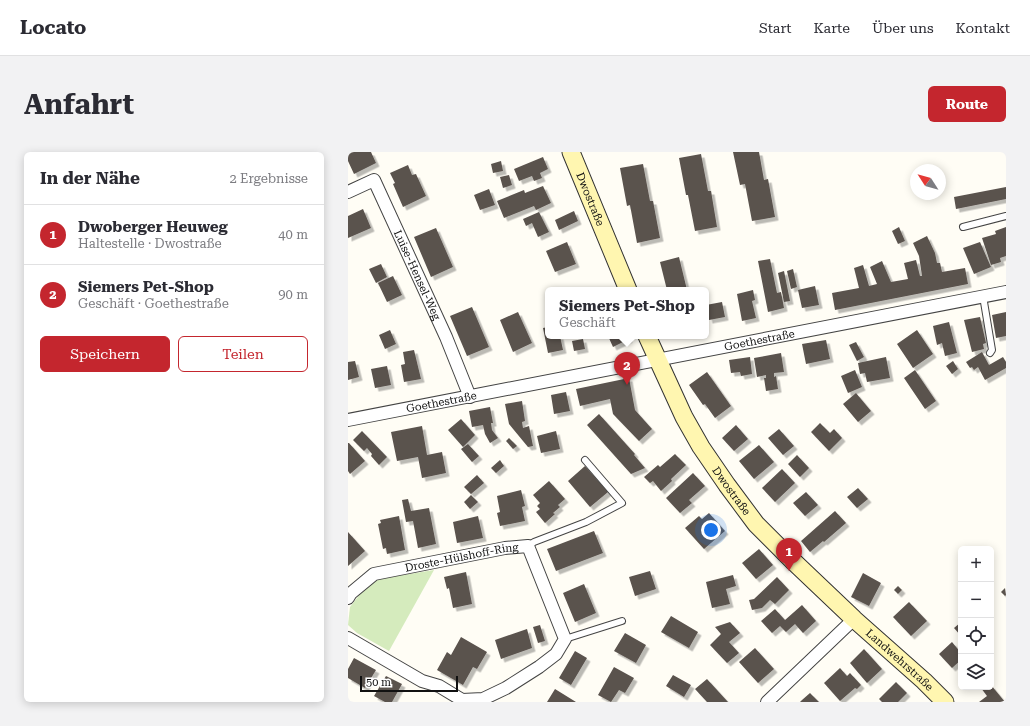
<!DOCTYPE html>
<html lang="de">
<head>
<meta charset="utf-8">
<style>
	body { margin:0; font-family:"Roboto Serif",serif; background:#f2f2f3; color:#2b2b33 }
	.controls { position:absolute; right:12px; bottom:12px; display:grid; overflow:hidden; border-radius:6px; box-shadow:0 2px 10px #0003 }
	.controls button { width:36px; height:36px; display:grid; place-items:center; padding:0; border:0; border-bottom:1px solid #e1e1e2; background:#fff; color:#2b2b33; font:20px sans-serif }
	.compass { position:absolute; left:562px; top:12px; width:36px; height:36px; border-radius:50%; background:#fff; box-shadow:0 2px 10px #0003; rotate:306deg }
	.scale { position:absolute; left:12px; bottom:10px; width:98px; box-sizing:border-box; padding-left:4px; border:2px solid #111; border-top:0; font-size:11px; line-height:14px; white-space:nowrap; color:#111; -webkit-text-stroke:3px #fff; paint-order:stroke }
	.you { position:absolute; left:363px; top:378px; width:14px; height:14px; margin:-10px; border:3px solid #fff; border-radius:50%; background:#1a73e8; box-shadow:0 0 0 6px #1a73e833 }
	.badge { display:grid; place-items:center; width:26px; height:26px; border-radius:50%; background:#c4262e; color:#fff; font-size:13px; font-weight:700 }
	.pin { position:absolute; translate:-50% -33px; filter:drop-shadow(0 1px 2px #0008) }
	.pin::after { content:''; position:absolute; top:21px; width:14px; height:12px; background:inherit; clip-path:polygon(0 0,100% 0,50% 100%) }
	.popup { position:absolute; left:197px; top:135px; width:164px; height:52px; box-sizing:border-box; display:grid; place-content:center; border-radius:6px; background:#fff; filter:drop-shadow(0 1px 3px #0005); font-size:13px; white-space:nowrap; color:#7c7c81 }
	.popup b { font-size:15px; color:#2b2b33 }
	.popup::after { content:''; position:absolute; left:50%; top:100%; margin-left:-8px; border:8px solid transparent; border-top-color:#fff }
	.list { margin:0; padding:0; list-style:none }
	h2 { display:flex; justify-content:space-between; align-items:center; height:52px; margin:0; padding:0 16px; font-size:17px }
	h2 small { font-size:13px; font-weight:400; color:#7c7c81 }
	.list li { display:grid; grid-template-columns:26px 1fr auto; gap:12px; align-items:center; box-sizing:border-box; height:60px; padding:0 16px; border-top:1px solid #e1e1e2 }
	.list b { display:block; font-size:15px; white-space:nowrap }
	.list p { margin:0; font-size:13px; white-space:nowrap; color:#7c7c81 }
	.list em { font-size:13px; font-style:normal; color:#7c7c81 }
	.actions { display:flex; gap:8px; padding:12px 16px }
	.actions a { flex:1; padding:9px 0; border:1px solid #c4262e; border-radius:6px; text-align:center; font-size:14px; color:#c4262e }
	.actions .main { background:#c4262e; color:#fff }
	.icon { flex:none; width:22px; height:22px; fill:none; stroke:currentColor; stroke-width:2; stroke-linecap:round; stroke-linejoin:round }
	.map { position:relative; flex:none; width:658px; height:550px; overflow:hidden; border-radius:6px }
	header { display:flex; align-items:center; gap:24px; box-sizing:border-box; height:56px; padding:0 20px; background:#fff; border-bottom:1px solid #e1e1e2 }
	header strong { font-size:19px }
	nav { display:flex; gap:22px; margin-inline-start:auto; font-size:14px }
	.intro { display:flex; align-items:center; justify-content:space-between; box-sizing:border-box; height:96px; padding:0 24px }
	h1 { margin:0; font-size:28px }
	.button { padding:10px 18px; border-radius:6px; background:#c4262e; color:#fff; font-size:14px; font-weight:700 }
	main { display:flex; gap:24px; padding:0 24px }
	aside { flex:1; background:#fff; border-radius:6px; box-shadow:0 2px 10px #0003 }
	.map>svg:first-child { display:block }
	.green { fill:#d5ebbd }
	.building { fill:#5a524d; filter:url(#shadow) }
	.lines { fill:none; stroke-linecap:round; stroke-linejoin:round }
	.lane-casing { stroke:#444; stroke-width:8 }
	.street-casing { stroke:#444; stroke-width:14 }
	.secondary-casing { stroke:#333; stroke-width:19 }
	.lane { stroke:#fff; stroke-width:6 }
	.street { stroke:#fff; stroke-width:12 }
	.secondary { stroke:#fff6b0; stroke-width:17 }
	.labels { text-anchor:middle; stroke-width:4; stroke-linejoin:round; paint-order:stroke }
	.street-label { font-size:11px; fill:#111; stroke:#fff }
</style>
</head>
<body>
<header>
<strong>Locato</strong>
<nav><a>Start</a><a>Karte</a><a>Über uns</a><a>Kontakt</a></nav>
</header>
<div class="intro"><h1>Anfahrt</h1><a class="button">Route</a></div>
<main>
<aside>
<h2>In der Nähe<small>2 Ergebnisse</small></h2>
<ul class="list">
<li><span class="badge">1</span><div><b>Dwoberger Heuweg</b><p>Haltestelle · Dwostraße</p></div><em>40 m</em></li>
<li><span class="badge">2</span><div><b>Siemers Pet-Shop</b><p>Geschäft · Goethestraße</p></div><em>90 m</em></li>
</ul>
<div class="actions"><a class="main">Speichern</a><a>Teilen</a></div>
</aside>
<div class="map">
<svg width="658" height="550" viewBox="0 0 658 550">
	<defs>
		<filter id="shadow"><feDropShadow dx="3.5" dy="3.5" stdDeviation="0" flood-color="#0004"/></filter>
	</defs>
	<rect width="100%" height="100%" fill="#fffdf5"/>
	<path class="green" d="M86 418 41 499 9 481 0 473 2 455 12 442 30 427Z"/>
	<path class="building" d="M0 0H23L28 11 6 22 0 9Z
		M385 0H411L416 28 420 27 427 65 404 69 397 32 392 33Z
		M353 2 360 39H363L369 75 347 79 340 43H338L331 6Z
		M195 5 200 17 192 21 194 26 186 29 184 24 171 29 166 17Z
		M153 9 155 19 145 21 143 12Z
		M295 12 302 49H305L312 86 289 91 282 53 279 54 272 16Z
		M60 13 64 23 68 22 78 44 55 55 45 32 47 31 42 21Z
		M161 23 164 33 155 36 152 25Z
		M195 34 203 51 188 58 186 54 156 66 149 49 176 38 177 41Z
		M658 35V47L608 57 606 45Z
		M141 37 147 53 132 58 126 43Z
		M15 57 23 76 0 86V64Z
		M226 59 230 69 211 78 207 68Z
		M191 60 201 80 190 85 184 71 178 74 175 67Z
		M551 75 557 89 550 92 544 79Z
		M658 75V104L652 106 653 110 643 113 634 86 648 82 647 79Z
		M88 76 105 115 83 125 66 85Z
		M579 84 587 101 589 111H592L594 120 617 116 620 132 487 158 484 141 511 136 506 116 515 113 521 134 529 132 522 115 534 109 543 130 560 127 556 111 568 108 572 124H574L571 104 565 91Z
		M219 90 228 112 207 120 198 99Z
		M632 90 643 115 626 122 615 96Z
		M331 105 339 138H319L312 110Z
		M422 107 429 141 433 140 436 156 420 160 410 109Z
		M33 112 39 125 28 131 21 117Z
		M445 117 449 135 443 137 439 119Z
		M436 119 442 149 436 150 430 121Z
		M45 124 54 143 39 150 30 131Z
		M467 134 471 153 454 156 450 138Z
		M405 138 407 148 404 149 408 166 394 169 389 142Z
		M374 150 377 165 361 168 358 153Z
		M124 155 141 195 119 204 102 164Z
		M170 160 184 191 165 200 152 168Z
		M658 160V184L648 186 644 163Z
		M632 165 638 191 635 192 636 197 624 200 616 168Z
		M601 170 609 201 597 204 594 191 589 193 585 174Z
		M200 175V184H212L215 198 200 201 195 176Z
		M42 178 48 192 37 197 31 183Z
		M569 178 585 202 565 216 549 192Z
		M260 184H280L281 187 265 195Z
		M235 187 237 197 226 199 224 189Z
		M478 188 482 207 458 212 454 192Z
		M508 190 516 205 509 209 501 193Z
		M66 198 73 227 56 230 53 213 57 212 55 200Z
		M634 200 641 213 655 205 658 210V216L637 228 630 215 626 218 624 215 622 216 618 210Z
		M433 201 436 220 426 221V225L428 224 430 237 418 239 416 226H418V223L409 225 406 206Z
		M402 205 404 222 393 224 392 220 383 221 381 208Z
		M538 205 542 226 519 230 517 221 512 222 510 211Z
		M7 209 11 225 0 228V210Z
		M605 209 610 217 604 222 598 214Z
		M39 214 43 233 27 236 23 217Z
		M507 218 514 235 500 241 493 224Z
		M567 218 588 249 577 257 556 226Z
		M359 220 383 254 367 266 357 252 355 253 341 233Z
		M281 226 287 258 304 277 291 289 265 262 262 247 232 254 228 237Z
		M218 240 222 259 206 262 203 243Z
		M508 241 523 259 510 270 495 252Z
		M174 249 177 269 174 270 175 276 181 274 185 294 180 295 161 272 157 252Z
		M142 255 145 271H143L144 278 150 286 142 291 137 282 135 273 124 275 121 259Z
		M251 262 287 302 286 303 297 316 283 322 239 273Z
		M113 267 127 283 115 295 100 278Z
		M472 271 482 281 486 277 494 286 481 299 463 280Z
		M388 273 400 287 386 299 374 286Z
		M74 274 79 303 94 300 98 321 74 326 70 305 49 309 43 280Z
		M431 277 446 294 435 303 420 286Z
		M14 279 39 305 31 313 23 304 24 302 19 296 16 299 5 288Z
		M208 279 212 297 193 301 189 284Z
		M161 286 169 294 165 297 158 289Z
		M0 291H1L17 309 2 322 0 319Z
		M120 292 131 304 124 310 113 297Z
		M411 293 426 310 406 327 391 309Z
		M327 302 338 313 323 327 324 329 313 339 305 329 302 331 296 325 310 313 312 315Z
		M449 303 461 316 452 325 440 312Z
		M152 308 156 314 148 321 143 316Z
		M237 314 260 340 242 355 220 329Z
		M434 317 447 331 427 350 414 336Z
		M345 321 357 334 341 348 344 351 332 361 318 346Z
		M129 323 136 331 123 342 116 335Z
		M201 329 217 347 210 353 212 355 205 361 207 362 197 371 188 360 192 357 189 354 192 351 185 343Z
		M510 336 520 347 509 356 499 345Z
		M173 338 177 354 174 355 177 369 152 374 149 361 152 360 149 344Z
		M458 340 470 353 457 364 445 351Z
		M123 343 130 350 122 357 116 350Z
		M60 347 63 359 81 356 88 392 70 396 65 369 58 370 54 348Z
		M487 359 498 371 476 390 475 389 462 400 453 389Z
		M361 361 377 379 356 397 337 376 351 364 354 367Z
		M51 364 57 398 39 402 38 396 35 397 30 372 33 371 32 368Z
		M130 364 135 386 109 391 105 370Z
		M246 379 255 401 208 419 199 397Z
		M0 380 17 399 0 414Z
		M411 397 425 413 408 427 394 411Z
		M302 419 308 437 287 444 281 425Z
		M118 420 124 452 105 456 101 436 99 437 96 425Z
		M515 421 533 431 521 454 503 445Z
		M385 423 388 434 378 437 382 452 364 456 358 430Z
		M429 425 441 438 427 452 422 448 414 456 404 458 401 448 406 447Z
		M236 432 248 461 227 470 215 441Z
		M550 434 554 438 550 442 546 438Z
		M657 436 658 443 657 444 653 440Z
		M561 450 579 469 563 484 545 465Z
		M454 453 468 469 455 481 447 472 438 480 432 474 424 481 413 469 427 457 437 468Z
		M323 464 350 480 341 496 313 480Z
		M382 470 392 481 381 490 391 501 379 511 362 493 373 482 367 475Z
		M613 470V484L606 476Z
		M192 473 197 489 190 491 185 475Z
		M179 477 184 496 153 507 147 488Z
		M277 481 298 493 288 511 266 499Z
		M113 485 139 500 129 517 125 515 115 533 89 518 99 500 103 503Z
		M604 490 613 501V508L604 516 591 502Z
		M407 496 426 517 410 531 391 510Z
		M516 497 534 517 519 531 502 511Z
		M227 499 239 506 223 533 211 526Z
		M6 506 28 518 17 536 0 526V517Z
		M266 515 286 526 277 541 271 538 263 550 250 543Z
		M492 516 499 524 502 521 513 533 509 537 507 536 492 549 476 531Z
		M325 523 343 533 336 545 318 534Z
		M38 524 54 532 44 550H37L26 544Z
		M359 527 380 550H359L347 537Z
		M548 530 559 541 550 550H534L531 547Z
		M643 533 657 550H631L639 544 633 536 643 535Z
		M207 537 228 550H199Z
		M462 541 471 550H452L454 548Z"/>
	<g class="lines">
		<g class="lane-casing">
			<path id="lane" d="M615 75 658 64
				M635 144 644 198 642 201
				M180 394 186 390 238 370 274 351 237 308
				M217 487 274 469"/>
		</g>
		<g class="street-casing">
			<g id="street">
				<path id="s1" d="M0 40 26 28 98 185 122 245"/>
				<path id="s2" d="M0 268 658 140"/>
				<path id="s3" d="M0 446 3 441 26 422 157 396 180 394 217 487 208 502 191 515 158 536 135 547 114 548 113 550"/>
				<path d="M0 486 74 529 91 534 114 548"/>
				<path d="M419 550 506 467"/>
			</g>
		</g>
		<g class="secondary-casing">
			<g id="secondary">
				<path id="s4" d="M223 0 280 138"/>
				<path id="s5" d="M299 184 336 265 353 295 379 333 408 372 445 409 506 467 576 529 597 550"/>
			</g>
		</g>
		<use href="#lane" class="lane"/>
		<use href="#street" class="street"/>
		<use href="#secondary" class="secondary"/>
	</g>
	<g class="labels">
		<g class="street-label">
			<text dy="4" stroke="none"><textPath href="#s4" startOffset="51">Dwostraße</textPath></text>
			<text dy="4" stroke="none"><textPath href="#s1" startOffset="133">Luise-Hensel-Weg</textPath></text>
			<text dy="4" stroke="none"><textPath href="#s2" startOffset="419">Goethestraße</textPath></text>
			<text dy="4" stroke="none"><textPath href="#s2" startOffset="95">Goethestraße</textPath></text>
			<text dy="4" stroke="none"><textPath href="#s5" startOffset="177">Dwostraße</textPath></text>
			<text dy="4" stroke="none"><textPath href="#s3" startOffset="125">Droste-Hülshoff-Ring</textPath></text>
			<text dy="4" stroke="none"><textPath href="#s5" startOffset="416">Landwehrstraße</textPath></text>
		</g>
	</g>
</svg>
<div class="controls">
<button>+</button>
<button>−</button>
<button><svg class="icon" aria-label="locate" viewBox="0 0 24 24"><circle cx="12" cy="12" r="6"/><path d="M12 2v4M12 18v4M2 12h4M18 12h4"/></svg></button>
<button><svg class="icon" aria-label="layers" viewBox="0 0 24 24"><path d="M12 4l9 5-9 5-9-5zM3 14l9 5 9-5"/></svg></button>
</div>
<svg class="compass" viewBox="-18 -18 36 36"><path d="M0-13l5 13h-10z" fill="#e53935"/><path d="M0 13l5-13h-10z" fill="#7c7c81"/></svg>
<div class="scale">50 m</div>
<div class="you"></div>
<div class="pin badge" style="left:441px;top:419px">1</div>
<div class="pin badge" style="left:279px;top:233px">2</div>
<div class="popup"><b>Siemers Pet-Shop</b>Geschäft</div>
</div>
</main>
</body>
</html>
